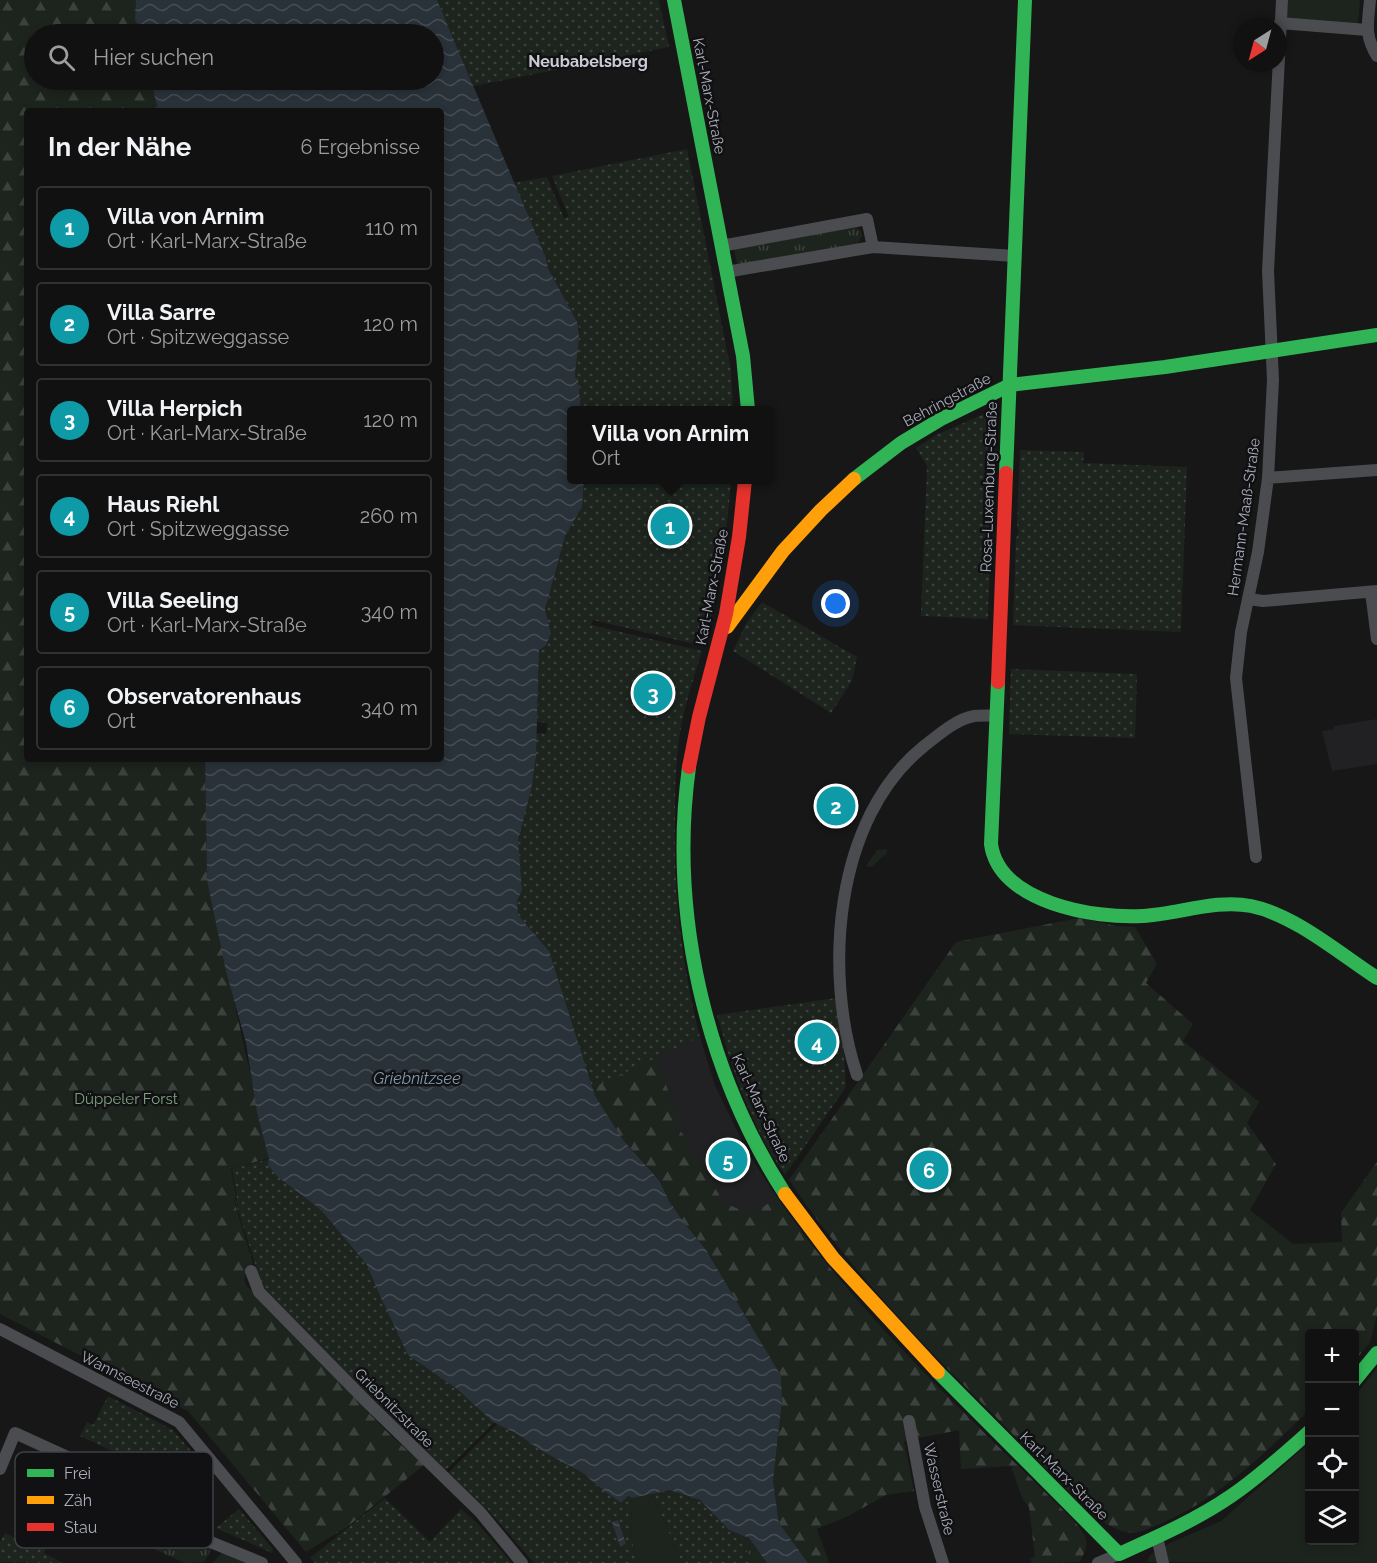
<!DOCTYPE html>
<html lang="de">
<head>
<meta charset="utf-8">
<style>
	body { margin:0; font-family:Raleway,sans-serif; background:#1a1a1a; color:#f1f3f6 }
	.controls { position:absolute; right:18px; bottom:18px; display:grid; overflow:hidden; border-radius:6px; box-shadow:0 3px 9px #0003 }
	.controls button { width:54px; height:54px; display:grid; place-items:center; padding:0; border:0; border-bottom:2px solid #303131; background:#111; color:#f1f3f6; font:30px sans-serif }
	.compass { position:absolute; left:1233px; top:18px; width:54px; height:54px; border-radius:50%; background:#111; box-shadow:0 3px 9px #0003; rotate:216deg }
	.you { position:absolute; left:836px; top:604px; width:21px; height:21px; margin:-15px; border:4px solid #fff; border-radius:50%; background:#1a73e8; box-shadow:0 0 0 9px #1a73e833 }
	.badge { display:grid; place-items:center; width:39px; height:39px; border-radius:50%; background:#757880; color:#fff; font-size:20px; font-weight:700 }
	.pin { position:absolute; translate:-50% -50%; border:3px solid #fff; box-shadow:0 2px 6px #0006 }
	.popup { position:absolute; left:567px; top:406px; width:207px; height:78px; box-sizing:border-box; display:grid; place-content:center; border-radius:6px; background:#111; filter:drop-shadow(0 2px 4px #0005); font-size:20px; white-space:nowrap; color:#9c9d9f }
	.popup b { font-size:22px; color:#f1f3f6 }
	.popup::after { content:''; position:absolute; left:50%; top:100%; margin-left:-12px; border:12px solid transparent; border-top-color:#111 }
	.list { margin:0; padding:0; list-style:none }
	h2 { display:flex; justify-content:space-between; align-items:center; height:78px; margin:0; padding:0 24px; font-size:26px }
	h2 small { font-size:20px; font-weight:400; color:#9c9d9f }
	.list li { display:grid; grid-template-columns:39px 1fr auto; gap:18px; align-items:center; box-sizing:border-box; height:84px; margin:0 12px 12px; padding:0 12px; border:2px solid #303131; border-radius:6px }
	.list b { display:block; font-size:22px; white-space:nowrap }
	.list p { margin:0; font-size:20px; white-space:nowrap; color:#9c9d9f }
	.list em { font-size:20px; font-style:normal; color:#9c9d9f }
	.icon { flex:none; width:33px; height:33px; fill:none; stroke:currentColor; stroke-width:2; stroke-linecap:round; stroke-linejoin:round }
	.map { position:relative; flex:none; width:1377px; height:1563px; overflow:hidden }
	.search { position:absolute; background:#111; box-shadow:0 3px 9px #0003; left:24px; top:24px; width:420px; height:66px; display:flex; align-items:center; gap:15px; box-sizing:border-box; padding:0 21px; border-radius:33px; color:#9c9d9f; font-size:22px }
	.panel { position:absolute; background:#111; box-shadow:0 3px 9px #0003; left:24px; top:108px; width:420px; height:654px; border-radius:6px }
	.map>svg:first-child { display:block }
	.built { fill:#212123 }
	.grass { fill:url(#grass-tufts) }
	.forest { fill:url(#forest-firs) }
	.park { fill:#1d241e }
	.garden { fill:url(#garden-dots) }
	.water { fill:url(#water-waves) }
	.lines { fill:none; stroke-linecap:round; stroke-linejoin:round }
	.street { stroke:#4b4c50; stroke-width:12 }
	.fast { stroke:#30b455; stroke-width:14 }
	.slow { stroke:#ff9f0a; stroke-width:14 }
	.jam { stroke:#e5322d; stroke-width:14 }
	.labels { text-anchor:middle; stroke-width:5; stroke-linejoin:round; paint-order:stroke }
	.street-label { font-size:15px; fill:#a8adb8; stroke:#111113 }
	.park-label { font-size:15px; fill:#7fa381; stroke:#111113 }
	.neighbourhood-label { font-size:16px; font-weight:bold; fill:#c9ccd4; stroke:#111113 }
	.water-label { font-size:16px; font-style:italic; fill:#7f9bb3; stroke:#111113 }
	.key { fill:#111113; stroke:#3e4045; stroke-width:1.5 }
	.key-label { font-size:16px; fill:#a8adb8 }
</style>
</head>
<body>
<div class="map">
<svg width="1377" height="1563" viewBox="0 0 1377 1563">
	<defs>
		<pattern id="grass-tufts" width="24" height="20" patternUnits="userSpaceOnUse" patternTransform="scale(1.5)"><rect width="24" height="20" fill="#1d241e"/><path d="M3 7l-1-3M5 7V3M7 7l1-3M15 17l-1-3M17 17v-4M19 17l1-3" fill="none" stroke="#3b413d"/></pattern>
		<pattern id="forest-firs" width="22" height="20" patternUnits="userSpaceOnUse" patternTransform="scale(1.5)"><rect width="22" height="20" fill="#1d241e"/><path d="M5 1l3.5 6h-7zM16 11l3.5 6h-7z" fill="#3b413d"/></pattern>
		<pattern id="garden-dots" width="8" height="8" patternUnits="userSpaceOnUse" patternTransform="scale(1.5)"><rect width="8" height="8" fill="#1d241e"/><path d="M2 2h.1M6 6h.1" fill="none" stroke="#3b413d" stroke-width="1.8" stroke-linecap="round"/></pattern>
		<pattern id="water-waves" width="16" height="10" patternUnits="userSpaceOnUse" patternTransform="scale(1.5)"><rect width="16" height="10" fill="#2a3239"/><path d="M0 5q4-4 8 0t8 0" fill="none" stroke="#464d54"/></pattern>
	</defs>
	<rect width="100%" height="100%" fill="#171717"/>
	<path class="built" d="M1377 719V764L1332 771 1322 731 1334 729V726Z
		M700 1037 715 1085 737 1131 752 1159 791 1219 741 1248 640 1065Z"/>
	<path class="grass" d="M856 227 861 231 862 236 857 245 738 268 734 249Z
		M150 1520 212 1548 204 1562 185 1563 139 1542Z
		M729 1530 749 1538 767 1563H754L744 1546Z
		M223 1552 251 1563H213Z"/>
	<path class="forest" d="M0 0H136L135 20 143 33 34 34V80H151L158 111H27V759H205L207 880 269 1158 231 1169 236 1198 234 1201 253 1263C247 1270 242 1275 246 1285L391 1436 424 1465 347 1527 306 1552 188 1411 0 1314Z
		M548 723 656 1058 680 1123 677 1125 724 1203 748 1213 759 1210 777 1197C860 1319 971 1418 1075 1522 1088 1539 1090 1542 1080 1562L1032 1563 1030 1558 1035 1557 1029 1507 1022 1498 1011 1466 961 1469 959 1430 904 1441 914 1491 886 1495 848 1516 817 1529 829 1563H808L779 1523 773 1481 782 1400 781 1376 706 1250 685 1224 669 1201 659 1179 623 1140 594 1096 549 951 522 890 518 840 537 733 546 734Z
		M1079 918 1116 926 1135 927 1157 964 1146 983 1193 1024 1183 1041 1259 1102 1247 1123 1276 1164 1250 1210 1293 1244 1342 1242 1341 1213 1377 1162V1315L1370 1342 1355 1361 1354 1334H1310L1309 1410C1264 1454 1212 1505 1152 1527 1147 1529 1140 1532 1134 1533 1122 1534 1106 1524 1097 1517 1060 1485 1027 1448 993 1414 919 1341 847 1266 789 1180L956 942Z"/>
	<path class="park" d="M1288 0H1360L1358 25 1286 20Z
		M887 849 886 855 882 857 872 867 866 866 877 850Z
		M1377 1368V1563L1147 1562 1150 1555 1170 1543 1221 1521 1309 1443 1310 1540H1354L1355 1396Z
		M652 1493 682 1563H636L631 1535 632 1498Z"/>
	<path class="garden" d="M437 0H659L669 47 474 86Z
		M687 149 724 335 731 371 733 410H581L578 379H575L574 366 580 329 548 268 546 258 513 183 547 177 564 218 569 217 552 176Z
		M986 413 993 416 995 422 988 619 921 616 927 466 916 448 936 435Z
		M1020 450 1084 452 1083 463 1187 467 1181 632 1013 625 1016 538 1019 533 1017 525Z
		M584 480H731C727 536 718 591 703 646L593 620 591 625 702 651C695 674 687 698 682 722 676 752 675 783 675 814 673 890 681 963 700 1037L592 1088 549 951 518 915 517 901 522 890 518 840 531 790 537 733 546 734 548 723 537 722 539 650 551 633 545 611 565 536 582 507Z
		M762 602 857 657 852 681 831 713 733 651 746 624Z
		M1011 669 1137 674 1135 738 1009 734Z
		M836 998 844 1054 846 1087 785 1175C749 1122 734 1075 717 1015Z
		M269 1159 277 1176 321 1210 367 1265 381 1298 408 1355 457 1389 494 1423 445 1471 263 1289 235 1201 237 1198 232 1169Z
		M108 1396 173 1430 192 1452 176 1466 147 1451 140 1464 80 1436 87 1422 93 1425Z
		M497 1424 516 1433 540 1450 585 1474 594 1483 621 1503 628 1496 632 1498 631 1535 636 1563H534L488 1510 448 1473Z
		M670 1490 700 1500 744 1546 754 1563H682L652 1493Z
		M385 1498 430 1542 461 1509 477 1523 512 1563H315L310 1558Z
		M239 1509 273 1549 272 1553 216 1528Z
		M27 1523 53 1536 44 1553 63 1563 0 1562V1542L5 1533 19 1540Z"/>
	<path class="water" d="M136 0H437L546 258 548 268 577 322C582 335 575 362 575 378L578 379 581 410H571V480H584L582 507 565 536 545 610 551 633 546 645 539 650 536 755 531 790 518 840 522 890 517 901 518 915 549 951 595 1096 623 1140 659 1180 669 1201 685 1224 706 1250 781 1376 782 1400 773 1481 779 1523 808 1563H767L749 1538 729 1530 700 1500 670 1490 632 1498 628 1496 621 1503 594 1483 585 1474 540 1450 516 1433 493 1422 457 1389 408 1355 381 1298 367 1265 321 1210 277 1176 268 1165 269 1159 257 1112 246 1043 226 971 207 880 205 759H441V111H158L151 80H434V34H143L135 20Z
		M618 1520 626 1544 620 1546 612 1522Z"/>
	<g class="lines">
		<path class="street" d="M1370 0C1368 23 1364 35 1377 56
			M1280 23 1367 30
			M721 246 867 219 873 247
			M726 272 873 247 1015 256
			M1268 478 1377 470
			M1371 592 1377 639
			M1249 599 1263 601 1377 591
			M1256 857 1236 678 1241 632 1258 552 1268 478 1273 380 1268 271 1282 0
			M857 1075C823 973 834 819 923 747 937 736 956 719 974 716 981 715 989 716 997 715
			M251 1271 259 1292 367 1402 480 1512 522 1563
			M0 1329 179 1422 296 1563
			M909 1421 925 1507 943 1563
			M0 1469 15 1433 87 1466 105 1462 124 1472
			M157 1515 181 1530 262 1563
			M1157 1537 1163 1563
			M1098 1563 1119 1554"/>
		<path class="fast" d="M674 0 743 356 748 410
			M1006 473 1025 0
			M854 479 901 443 941 419 1010 385 1165 367 1377 335
			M998 682 991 844C999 903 1095 919 1143 916 1179 914 1216 899 1251 906 1295 915 1340 954 1377 978
			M689 767C669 913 705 1070 785 1194
			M938 1372 1119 1554C1157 1537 1196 1520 1231 1496 1259 1477 1284 1454 1310 1431
			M1354 1381 1377 1353"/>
		<path class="slow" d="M727 627 783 551 821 510 854 479
			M785 1194 833 1258 938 1372"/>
		<path class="jam" d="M998 682 1006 473
			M689 767 699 717 726 614 739 537 745 480"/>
	</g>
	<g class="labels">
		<g class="street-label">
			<text transform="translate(709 96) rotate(79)" y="5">Karl-Marx-Straße</text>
			<text transform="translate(947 400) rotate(-28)" y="5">Behringstraße</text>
			<text transform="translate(989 487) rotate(-88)" y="5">Rosa-Luxemburg-Straße</text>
			<text transform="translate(1244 517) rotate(-82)" y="5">Hermann-Maaß-Straße</text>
			<text transform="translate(712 587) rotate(-79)" y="5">Karl-Marx-Straße</text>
			<text transform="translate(761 1108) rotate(65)" y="5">Karl-Marx-Straße</text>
			<text transform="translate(130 1380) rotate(27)" y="5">Wannseestraße</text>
			<text transform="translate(394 1408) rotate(45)" y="5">Griebnitzstraße</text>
			<text transform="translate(1064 1476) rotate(45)" y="5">Karl-Marx-Straße</text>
			<text transform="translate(939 1489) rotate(77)" y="5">Wasserstraße</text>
		</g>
		<g class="park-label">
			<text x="126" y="1104">Düppeler Forst</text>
		</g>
		<g class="neighbourhood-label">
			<text x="588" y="67">Neubabelsberg</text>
		</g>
		<g class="water-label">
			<text x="417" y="1084">Griebnitzsee</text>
		</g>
	</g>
	<rect x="15" y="1452" width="198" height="96" rx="9" class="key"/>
	<rect x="27" y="1469" width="27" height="8" fill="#30b455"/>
	<rect x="27" y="1496" width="27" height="8" fill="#ff9f0a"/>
	<rect x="27" y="1523" width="27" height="8" fill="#e5322d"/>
	<g class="key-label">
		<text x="64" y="1479">Frei</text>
		<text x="64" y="1506">Zäh</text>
		<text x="64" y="1533">Stau</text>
	</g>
</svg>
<div class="controls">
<button>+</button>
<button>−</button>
<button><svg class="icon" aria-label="locate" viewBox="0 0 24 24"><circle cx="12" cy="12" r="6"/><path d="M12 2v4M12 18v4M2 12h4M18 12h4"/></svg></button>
<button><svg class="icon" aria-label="layers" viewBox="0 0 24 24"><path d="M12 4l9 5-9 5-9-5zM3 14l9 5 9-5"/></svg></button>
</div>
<svg class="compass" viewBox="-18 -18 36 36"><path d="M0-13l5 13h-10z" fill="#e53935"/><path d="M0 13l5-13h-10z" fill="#9c9d9f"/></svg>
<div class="you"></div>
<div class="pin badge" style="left:670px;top:526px;background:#0f9aa8">1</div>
<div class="popup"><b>Villa von Arnim</b>Ort</div>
<div class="pin badge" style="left:836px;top:806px;background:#0f9aa8">2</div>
<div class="pin badge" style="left:653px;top:693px;background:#0f9aa8">3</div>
<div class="pin badge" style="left:817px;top:1042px;background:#0f9aa8">4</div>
<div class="pin badge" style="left:728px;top:1160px;background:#0f9aa8">5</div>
<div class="pin badge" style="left:929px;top:1170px;background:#0f9aa8">6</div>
<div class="search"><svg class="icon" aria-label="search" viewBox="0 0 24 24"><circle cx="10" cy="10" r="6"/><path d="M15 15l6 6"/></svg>Hier suchen</div>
<section class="panel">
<h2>In der Nähe<small>6 Ergebnisse</small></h2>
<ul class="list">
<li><span class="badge" style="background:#0f9aa8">1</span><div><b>Villa von Arnim</b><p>Ort · Karl-Marx-Straße</p></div><em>110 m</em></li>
<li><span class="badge" style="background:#0f9aa8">2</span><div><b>Villa Sarre</b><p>Ort · Spitzweggasse</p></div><em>120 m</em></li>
<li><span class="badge" style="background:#0f9aa8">3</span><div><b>Villa Herpich</b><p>Ort · Karl-Marx-Straße</p></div><em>120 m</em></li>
<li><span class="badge" style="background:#0f9aa8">4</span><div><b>Haus Riehl</b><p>Ort · Spitzweggasse</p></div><em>260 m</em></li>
<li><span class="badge" style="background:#0f9aa8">5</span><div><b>Villa Seeling</b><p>Ort · Karl-Marx-Straße</p></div><em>340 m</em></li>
<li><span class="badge" style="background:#0f9aa8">6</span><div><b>Observatorenhaus</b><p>Ort</p></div><em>340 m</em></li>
</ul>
</section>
</div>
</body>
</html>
